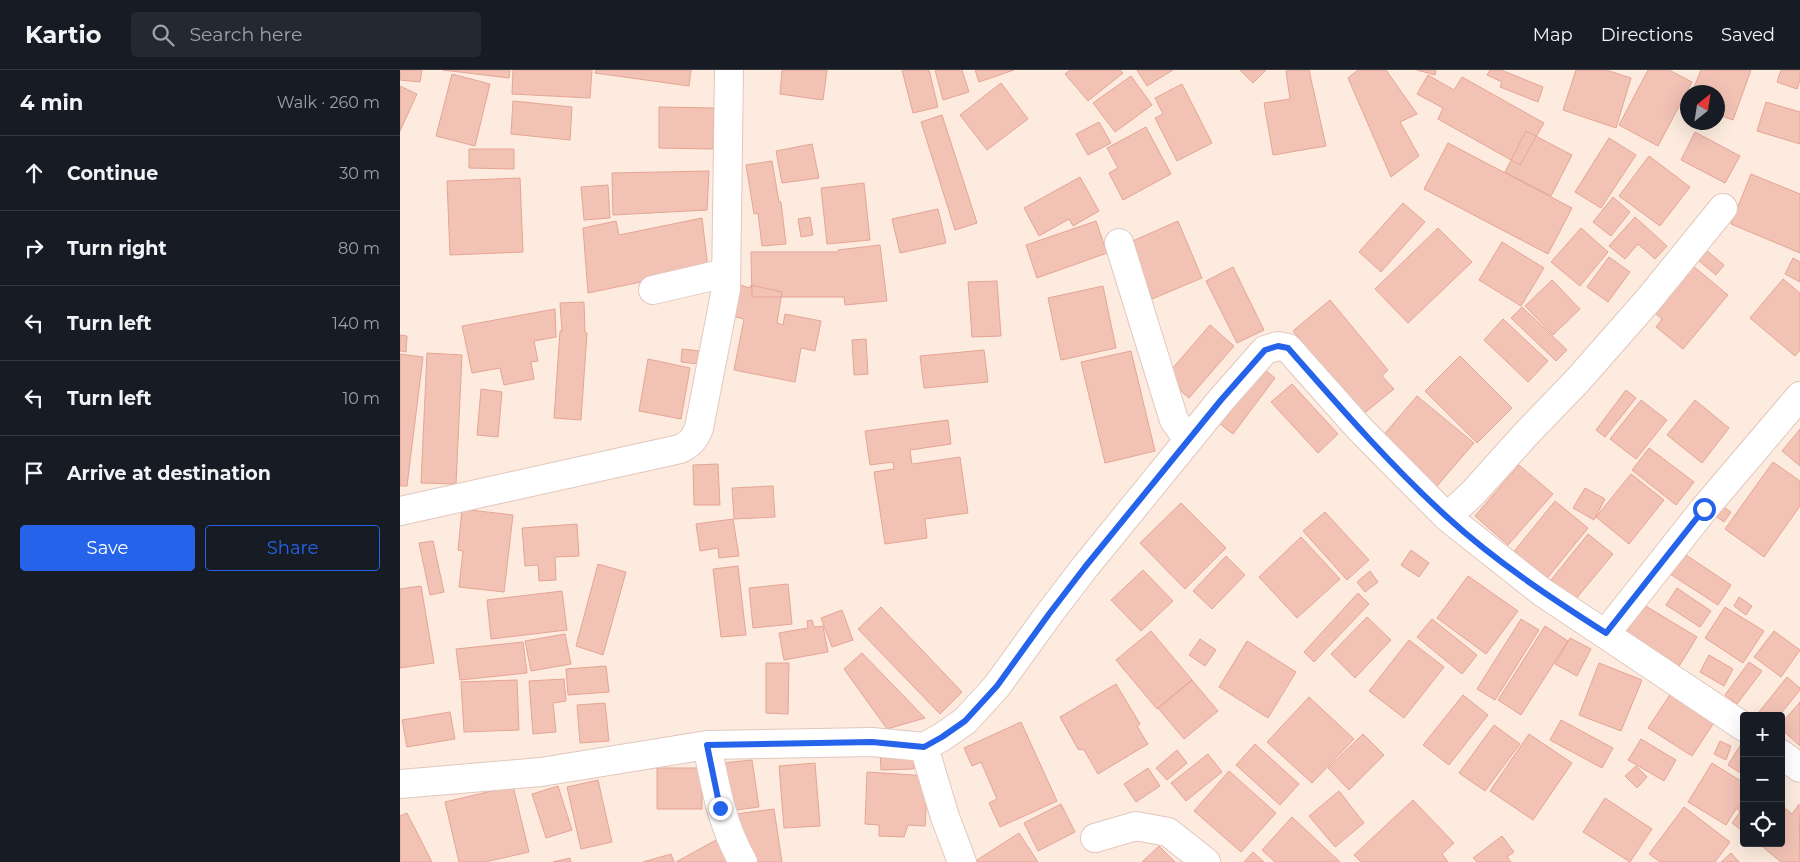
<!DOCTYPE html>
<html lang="en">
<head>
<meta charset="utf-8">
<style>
	body { margin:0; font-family:Montserrat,sans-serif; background:#242831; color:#f1f3f6 }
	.controls { position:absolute; right:15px; bottom:15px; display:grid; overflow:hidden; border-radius:5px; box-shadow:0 5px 20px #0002 }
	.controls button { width:45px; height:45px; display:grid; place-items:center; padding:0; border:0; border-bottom:1px solid #363941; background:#171b24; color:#f1f3f6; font:25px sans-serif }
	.compass { position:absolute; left:1280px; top:15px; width:45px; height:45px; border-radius:50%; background:#171b24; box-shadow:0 5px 20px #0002; rotate:30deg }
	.stop { position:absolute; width:15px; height:15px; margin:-11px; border:4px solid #2563eb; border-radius:50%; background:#fff }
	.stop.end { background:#2563eb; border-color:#fff; box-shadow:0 1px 5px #0008 }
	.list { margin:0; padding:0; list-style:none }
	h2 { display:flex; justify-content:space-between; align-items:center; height:65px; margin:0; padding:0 20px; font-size:21px }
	h2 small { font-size:16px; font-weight:400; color:#9ea1a6 }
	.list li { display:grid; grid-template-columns:32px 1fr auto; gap:15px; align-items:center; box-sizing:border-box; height:75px; padding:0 20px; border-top:1px solid #363941 }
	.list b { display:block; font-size:19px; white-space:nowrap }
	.list em { font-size:16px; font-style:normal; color:#9ea1a6 }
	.actions { display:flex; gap:10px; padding:15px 20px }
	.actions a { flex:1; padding:11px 0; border:1px solid #2563eb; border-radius:5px; text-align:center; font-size:18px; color:#2563eb }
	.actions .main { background:#2563eb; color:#fff }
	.icon { flex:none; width:28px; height:28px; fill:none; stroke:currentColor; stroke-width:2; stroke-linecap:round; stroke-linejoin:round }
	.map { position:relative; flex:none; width:1400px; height:792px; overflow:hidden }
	header { display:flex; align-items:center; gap:30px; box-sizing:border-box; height:70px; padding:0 25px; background:#171b24; border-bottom:1px solid #363941 }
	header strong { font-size:24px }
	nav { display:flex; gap:28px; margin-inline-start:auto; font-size:18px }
	.search { width:350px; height:45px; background:#242831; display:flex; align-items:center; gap:12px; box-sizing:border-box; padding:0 18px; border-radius:5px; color:#9ea1a6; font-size:19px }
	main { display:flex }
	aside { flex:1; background:#171b24 }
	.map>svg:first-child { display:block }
	.building { fill:#f2c2b5; stroke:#e5a595 }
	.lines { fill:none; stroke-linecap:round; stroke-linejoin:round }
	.minor-casing { stroke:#e2c7bd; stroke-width:30 }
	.minor { stroke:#fff; stroke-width:28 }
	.route { stroke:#2563eb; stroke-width:6 }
</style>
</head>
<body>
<header>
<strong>Kartio</strong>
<div class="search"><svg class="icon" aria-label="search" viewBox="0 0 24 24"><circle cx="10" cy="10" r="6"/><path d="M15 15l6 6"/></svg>Search here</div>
<nav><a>Map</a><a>Directions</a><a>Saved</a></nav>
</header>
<main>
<aside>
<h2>4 min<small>Walk · 260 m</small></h2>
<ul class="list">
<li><svg class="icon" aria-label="ahead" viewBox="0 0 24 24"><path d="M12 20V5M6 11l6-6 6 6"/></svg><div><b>Continue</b></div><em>30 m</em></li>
<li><svg class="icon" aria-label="right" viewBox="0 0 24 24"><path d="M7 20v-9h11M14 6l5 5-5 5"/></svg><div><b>Turn right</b></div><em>80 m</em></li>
<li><svg class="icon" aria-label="left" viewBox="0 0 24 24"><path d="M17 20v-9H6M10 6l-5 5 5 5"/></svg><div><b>Turn left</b></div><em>140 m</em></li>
<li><svg class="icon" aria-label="left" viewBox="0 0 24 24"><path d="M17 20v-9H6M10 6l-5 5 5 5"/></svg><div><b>Turn left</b></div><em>10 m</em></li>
<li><svg class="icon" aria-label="arrive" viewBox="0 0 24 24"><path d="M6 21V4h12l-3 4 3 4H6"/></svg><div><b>Arrive at destination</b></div></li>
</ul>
<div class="actions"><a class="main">Save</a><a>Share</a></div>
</aside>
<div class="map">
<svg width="1400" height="792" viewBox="0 0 1400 792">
	<rect width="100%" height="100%" fill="#fcebde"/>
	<path class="building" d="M0 0H22L20 12 0 10Z
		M43 0H110L109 8Z
		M113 0H192L190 28 112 24Z
		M196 0H291L289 16 195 3Z
		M382 0H427L423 30 380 24Z
		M502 0H529L538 37 513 43Z
		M535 0H562L569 22 543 30Z
		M575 0H614L579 12Z
		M670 0H720L723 3 688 31 665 4Z
		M737 0H773L747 16Z
		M840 0H866L853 13Z
		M888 0H909L926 76 873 85 864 33 890 29 886 1Z
		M958 0H986L1017 44 1000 52 1019 86 991 107 948 8Z
		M1017 0H1036L1035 5Z
		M1090 0H1101L1143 17 1138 32 1100 17 1102 12 1087 5Z
		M1176 0H1206L1231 8 1216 58 1163 40Z
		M1248 0H1269L1292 12 1258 76 1219 55Z
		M1301 0H1351L1333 50 1318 45V22H1292Z
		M1381 0H1400V10L1397 19 1377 12Z
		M52 4 90 14 75 76 36 66Z
		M1028 5 1054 20 1062 7 1144 53 1120 95 1038 49 1043 38 1017 24Z
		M731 6 752 35 715 62 693 33Z
		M601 13 628 49 587 80 560 45Z
		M782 14 812 73 777 91 755 48 763 44 755 28Z
		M0 16 17 24 0 61Z
		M113 31 172 37 170 70 111 64Z
		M1366 32 1400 42V74L1357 61Z
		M259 37 314 38 313 79 259 78Z
		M542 45 577 153 555 160 521 52Z
		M699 52 711 73 688 85 676 64Z
		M746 57 771 104 723 130 709 103 718 98 707 78Z
		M1126 61 1172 85 1151 126 1105 102Z
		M1295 62 1340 86 1325 113 1281 90Z
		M1209 68 1236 85 1201 138 1175 122Z
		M1048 73 1172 138 1148 184 1024 119Z
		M412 74 419 108 382 113 376 81Z
		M69 79H114V99L69 98Z
		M1249 86 1290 117 1260 156 1219 126Z
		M372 91 379 132H381L386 174 362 176 358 143 354 144 346 95Z
		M309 101 307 140 213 145 212 103Z
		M1351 104 1400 124V183L1331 154Z
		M680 107 699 141 673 156 669 149 639 166 624 138Z
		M120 108 123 182 50 185 47 111Z
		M464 113 470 170 427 174 421 118Z
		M208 115 210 148 184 150 181 117Z
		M1213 127 1230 142 1211 166 1193 152Z
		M1003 133 1025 152 981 202 959 182Z
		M538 139 546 173 500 183 492 149Z
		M410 147 413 165 401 167 398 149Z
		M1235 147 1267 176 1255 189 1238 174 1225 189 1209 176Z
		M302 148 308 198 188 223 183 158 216 151 219 165Z
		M696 151 707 183 637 208 626 175Z
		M778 151 802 208 752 229 728 173Z
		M1038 158 1072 192 1008 253 975 219Z
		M1181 158 1208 182 1180 216 1151 192Z
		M1102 172 1144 198 1121 236 1079 210Z
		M480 175 487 231 445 235 444 227H352L351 182H438V180Z
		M1306 180 1324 195 1316 205 1298 190Z
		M1209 187 1230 202 1208 232 1187 217Z
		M1393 188 1400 192V212L1385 204Z
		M1287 191 1328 225 1283 279 1256 257 1262 249 1248 237Z
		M833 197 864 260 837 273 806 211Z
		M1383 209 1400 223V280L1395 286 1350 248Z
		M1152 210 1180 239 1153 265 1125 236Z
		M597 211 601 266 572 267 568 212Z
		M337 214 350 218 351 215 382 222 377 253 383 255 385 244 421 251 415 281 401 278 395 312 334 300 344 249 328 245Z
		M703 216 716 278 661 290 648 228Z
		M930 230 988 300 982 306 994 319 962 345 893 261Z
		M184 232 185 262 187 263 181 350 154 348 160 261H162L160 233Z
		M1122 237 1167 280 1156 291 1111 248Z
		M155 239 156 267 134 271 138 291 131 292 134 309 104 315 100 298 72 303 62 256Z
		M1103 249 1148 291 1128 312 1084 270Z
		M810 255 834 276 789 328 765 307Z
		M0 265 7 266 6 282 0 281Z
		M466 269 468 304 454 305 452 270Z
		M282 279 300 281 298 294 281 292Z
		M584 280 588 312 524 318 520 286Z
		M731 281 755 381 705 393 681 292Z
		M27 283 62 285 56 414 21 413Z
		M0 284 23 287 7 416H0Z
		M1060 286 1112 338 1077 373 1025 321Z
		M248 289 290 298 281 349 239 341Z
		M856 293 875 308 833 364 815 350Z
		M892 314 938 364 918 383 871 332Z
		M81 319 102 322 98 367 77 365Z
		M1226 320 1236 328 1205 367 1196 360Z
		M1017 326 1074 373 1037 416 981 368Z
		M1241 330 1267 350 1236 389 1210 369Z
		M1295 330 1329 358 1302 393 1267 365Z
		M548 350 551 374 510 380 512 394 560 387 568 443 525 449 527 468 485 474 474 402 494 399 493 392 470 395 465 361Z
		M1400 359V396L1382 381Z
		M1249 378 1294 412 1276 435 1232 400Z
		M1373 392 1400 411V436L1364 487 1325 459Z
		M318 394 320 435H294L293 395Z
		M1119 395 1153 424 1108 475 1075 446Z
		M1231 404 1264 430 1229 474 1196 447Z
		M373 416 375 447 334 449 332 418Z
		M1185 418 1205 429 1194 450 1173 438Z
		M1155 431 1188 458 1145 511 1112 484Z
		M781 433 826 478 785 519 740 473Z
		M1320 435 1331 442 1324 452 1314 445Z
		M62 439 113 445 104 522 59 517 63 481 58 480Z
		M925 442 969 490 947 510 903 461Z
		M333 449 339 486 319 488 318 478 300 481 296 454Z
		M177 454 179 486 155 487 156 510 139 511 138 495 125 496 122 458Z
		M1188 464 1213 484 1175 530 1151 510Z
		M901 467 940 509 897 548 859 507Z
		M33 471 44 522 30 525 19 473Z
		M1011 480 1029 493 1019 507 1001 495Z
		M1283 483 1331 515 1318 535 1270 504Z
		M826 486 845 505 812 539 793 521Z
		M198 494 226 502 203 585 176 576Z
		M338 496 346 565 321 567 313 499Z
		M743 500 773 531 741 561 711 530Z
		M970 501 978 512 965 522 957 512Z
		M1068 506 1118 541 1086 584 1037 548Z
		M388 514 392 554 353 558 349 518Z
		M21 516 34 593 0 598V519Z
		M1277 518 1311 541 1300 557 1266 535Z
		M162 521 167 560 91 569 87 530Z
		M958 523 969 534 914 592 904 582Z
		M1339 527 1352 536 1346 545 1334 536Z
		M1239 532 1297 567 1278 598 1220 563Z
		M481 537 562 622 540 644 458 559Z
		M1325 537 1364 561 1343 593 1305 568Z
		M442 540 453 570 432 577 421 548Z
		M967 547 991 570 955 608 931 584Z
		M1032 549 1077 585 1062 604 1017 567Z
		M1121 549 1139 560 1095 630 1077 619Z
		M412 550 414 557 423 556 428 582 384 590 379 563 408 558 407 551Z
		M1145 556 1168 571 1121 645 1098 630Z
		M751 561 792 610 757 639 716 590Z
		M1374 561 1400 580 1381 607 1354 587Z
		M165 564 171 594 131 601 125 571Z
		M1170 568 1191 579 1177 606 1155 594Z
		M800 569 816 580 805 596 789 585Z
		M1009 570 1044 597 1004 648 969 621Z
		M847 571 896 602 868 648 819 617Z
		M123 572 127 603 60 610 56 579Z
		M462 583 525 648 487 659 444 599Z
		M1309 585 1333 599 1324 616 1300 602Z
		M1349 592 1362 601 1337 634 1325 625Z
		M366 593H389L388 644 366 643Z
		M1199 593 1242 610 1221 661 1179 645Z
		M206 596 209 622 168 625 166 599Z
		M1387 607 1400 618V620L1379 646H1363L1359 642Z
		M164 609 166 631 153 633 156 662 133 664 129 611Z
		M117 610 119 660 64 662 61 612Z
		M792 610 818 641 784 669 758 638Z
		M716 614 740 654 737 656 748 674 698 704 684 680 678 679 660 647Z
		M1271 623 1315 651 1292 686 1248 658Z
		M1063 625 1088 645 1049 695 1023 675Z
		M909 627 954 669 912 713 867 672Z
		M1400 632V676L1381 659V654Z
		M205 633 209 671 180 673 177 635Z
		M50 642 55 669 7 677 2 650Z
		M1161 650 1213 678 1202 698 1150 670Z
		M621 652 657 731 600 757 589 733 597 729 581 692 572 696 564 678Z
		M1094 655 1120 674 1085 721 1059 703Z
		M963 664 984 685 949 720 928 698Z
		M1129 664 1172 693 1133 750 1090 721Z
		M1241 669 1276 690 1264 711 1228 690Z
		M1320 671 1331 676 1326 690 1314 684Z
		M855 674 899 714 880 735 836 695Z
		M1341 674 1344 676V705L1328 695Z
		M513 679 514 699 481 700 480 680Z
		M777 680 787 693 767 710 756 698Z
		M808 684 822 702 786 731 771 713Z
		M352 690 359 737 329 741 323 693Z
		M415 693 420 756 384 758 379 696Z
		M1312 693 1344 713V726L1326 755 1288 732Z
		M1236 696 1247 707 1237 718 1225 706Z
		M257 698H302V739H257Z
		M748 698 760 716 736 732 724 714Z
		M829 701 876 743 841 782 794 741Z
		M467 702 528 706 525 756 508 755 504 767 479 766V755L465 754Z
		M198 710 212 772 181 779 167 717Z
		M113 716 129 782 85 792H59L45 732Z
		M158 716 172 760 146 768 132 724Z
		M939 721 964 753 935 777 909 746Z
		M1205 728 1252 759 1230 792 1183 762Z
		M1013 730 1054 773 1042 784 1048 792H961L954 785Z
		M1344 731V762L1332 753 1340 742 1337 739Z
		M661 734 675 762 638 781 624 753Z
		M1399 734 1400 792H1381L1358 773H1381V735L1392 744Z
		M1284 737 1330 772 1315 792H1260L1249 784Z
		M374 739 382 792H346L335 744Z
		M7 743 32 792H0V746Z
		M892 747 940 792H875L862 780Z
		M619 763 638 792H574Z
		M1102 766 1114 782 1107 787 1111 792H1077L1073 788Z
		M318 769 330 790 327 792H276Z
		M759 776 775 792H742Z
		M853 782 864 792H844Z
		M1331 783 1339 792H1321Z
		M271 784 274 792H243Z
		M170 788 171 792H153Z"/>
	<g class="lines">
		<g class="minor-casing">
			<path id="minor" d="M719 173 774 350 788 370
				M253 220 326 203
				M0 441 280 379C291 374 295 368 299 358L326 219 329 0
				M1047 447 1072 424 1126 364 1178 310 1250 228 1323 138
				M1206 563 1304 439 1400 326
				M307 675C315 715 322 756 343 792
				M524 677 545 747 562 792
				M1381 684 1400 698
				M0 714 141 702 307 675 472 672 524 677 542 667 565 651 597 616 649 544 685 497 821 330 865 280 878 276 888 278 959 358 1047 447 1142 522 1344 657
				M695 768 736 756 768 762 806 792"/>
		</g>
		<use href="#minor" class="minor"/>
	</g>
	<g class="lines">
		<path class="route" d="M320 738 307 675 472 672 524 677 542 667 565 651 597 616 649 544 685 497 821 330 865 280 878 276 888 278C939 336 990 395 1047 447 1095 491 1151 528 1206 563L1304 439"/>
	</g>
</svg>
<div class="controls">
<button>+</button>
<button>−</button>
<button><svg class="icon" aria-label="locate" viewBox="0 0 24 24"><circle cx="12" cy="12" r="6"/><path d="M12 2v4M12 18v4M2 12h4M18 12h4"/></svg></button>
</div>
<svg class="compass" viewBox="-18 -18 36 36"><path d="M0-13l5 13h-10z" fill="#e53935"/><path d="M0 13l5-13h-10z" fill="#9ea1a6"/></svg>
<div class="stop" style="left:1304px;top:439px"></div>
<div class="stop end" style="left:320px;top:738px"></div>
</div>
</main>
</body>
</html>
